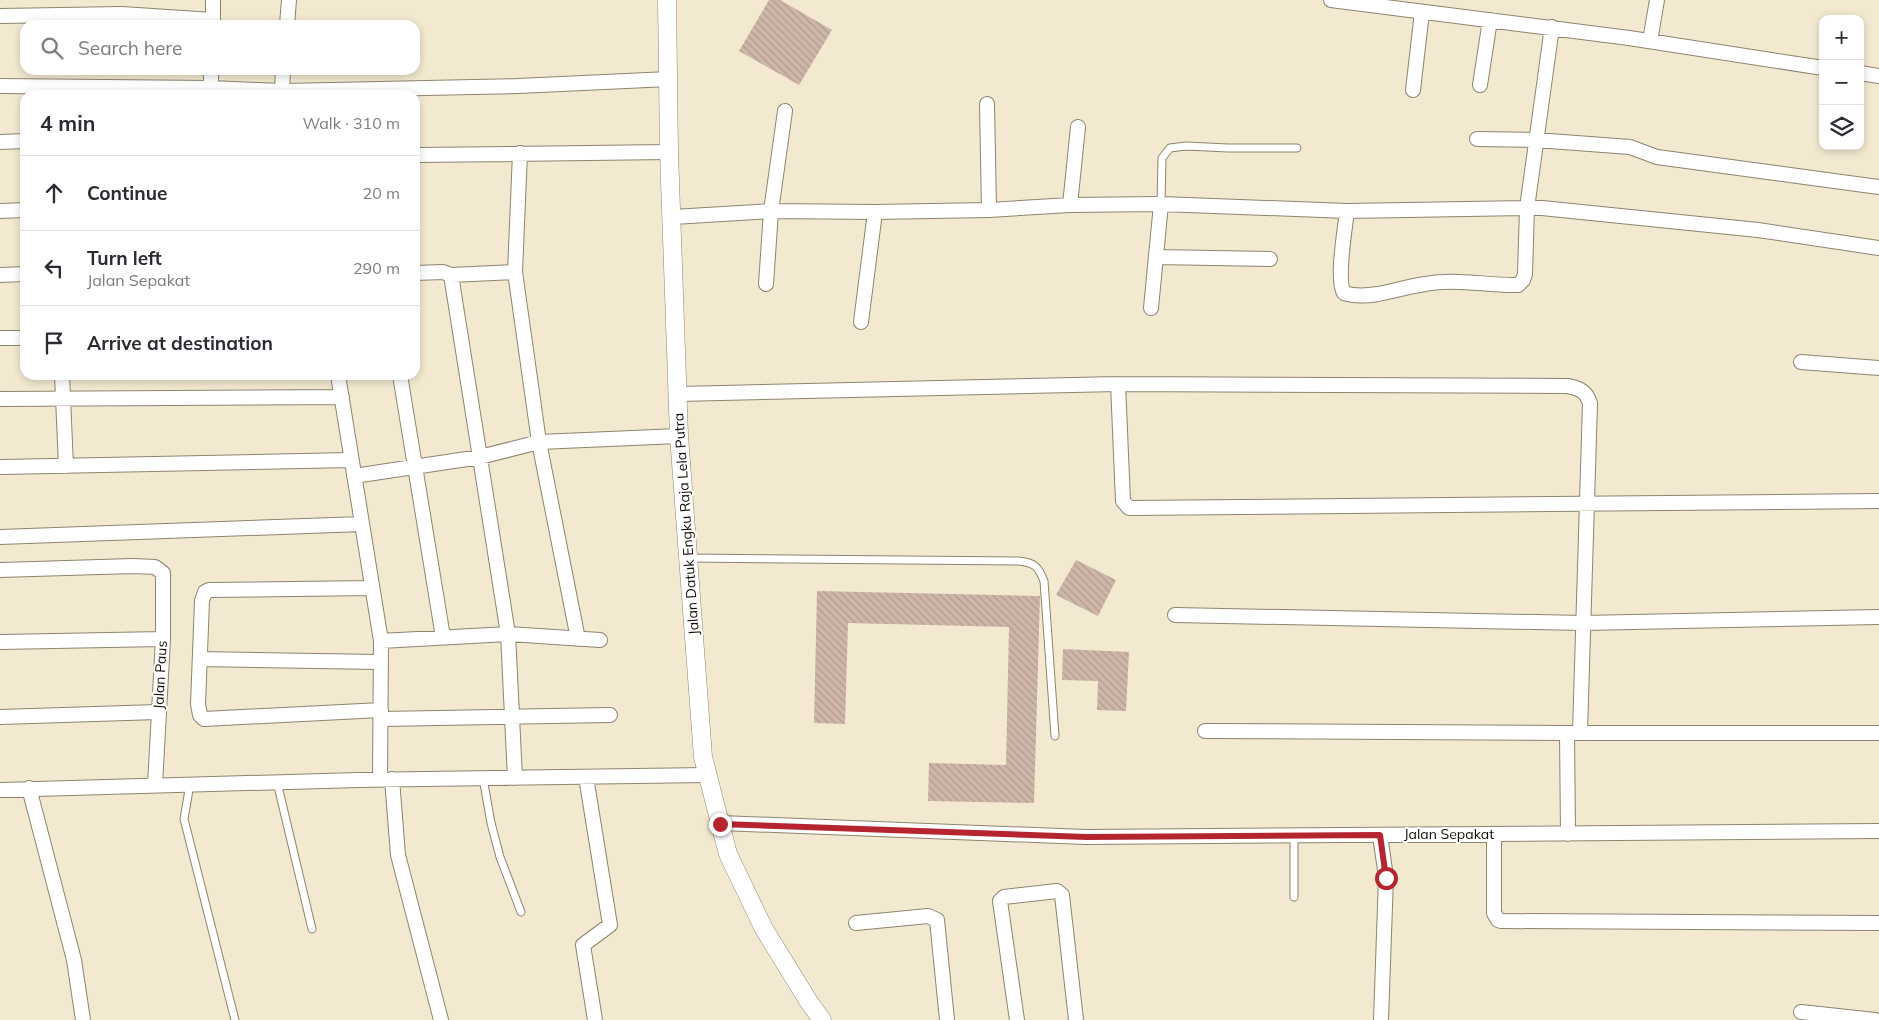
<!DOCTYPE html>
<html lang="en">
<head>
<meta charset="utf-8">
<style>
	body { margin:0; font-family:Mulish,sans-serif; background:#f2f2f3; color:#2b2b33 }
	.controls { position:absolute; right:15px; top:15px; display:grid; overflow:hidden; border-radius:10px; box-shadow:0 2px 8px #0003 }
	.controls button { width:45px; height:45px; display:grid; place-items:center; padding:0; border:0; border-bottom:1px solid #e1e1e2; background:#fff; color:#2b2b33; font:25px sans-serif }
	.stop { position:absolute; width:15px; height:15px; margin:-11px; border:4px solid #b6252f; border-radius:50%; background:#fff }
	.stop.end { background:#b6252f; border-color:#fff; box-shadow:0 1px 5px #0008 }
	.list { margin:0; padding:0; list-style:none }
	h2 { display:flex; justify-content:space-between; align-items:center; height:65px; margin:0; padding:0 20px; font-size:21px }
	h2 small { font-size:16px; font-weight:400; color:#7c7c81 }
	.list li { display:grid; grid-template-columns:32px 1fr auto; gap:15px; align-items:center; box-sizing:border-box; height:75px; padding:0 20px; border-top:1px solid #e1e1e2 }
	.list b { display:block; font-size:19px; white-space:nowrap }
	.list p { margin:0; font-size:16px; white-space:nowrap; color:#7c7c81 }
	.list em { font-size:16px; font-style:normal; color:#7c7c81 }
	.icon { flex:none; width:28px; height:28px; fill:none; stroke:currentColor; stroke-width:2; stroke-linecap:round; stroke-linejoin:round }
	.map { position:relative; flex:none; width:1879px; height:1020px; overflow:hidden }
	.search { position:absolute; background:#fff; box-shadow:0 2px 8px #0003; left:20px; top:20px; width:400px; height:55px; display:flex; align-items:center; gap:12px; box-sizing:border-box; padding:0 18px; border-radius:15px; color:#7c7c81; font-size:19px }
	.panel { position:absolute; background:#fff; box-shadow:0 2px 8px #0003; left:20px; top:90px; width:400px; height:290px; border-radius:15px }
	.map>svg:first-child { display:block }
	.building { fill:url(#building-back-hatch) }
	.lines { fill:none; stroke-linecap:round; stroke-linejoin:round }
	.service-casing { stroke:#8e846e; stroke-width:9 }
	.minor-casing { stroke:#8e846e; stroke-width:16 }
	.tertiary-casing { stroke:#8e846e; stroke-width:19 }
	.service { stroke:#fff; stroke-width:7 }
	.minor { stroke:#fff; stroke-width:14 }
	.tertiary { stroke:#fff; stroke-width:18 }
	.route { stroke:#b6252f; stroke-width:6 }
	.labels { text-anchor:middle; stroke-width:4; stroke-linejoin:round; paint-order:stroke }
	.street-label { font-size:14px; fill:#0f0b04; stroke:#fff }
</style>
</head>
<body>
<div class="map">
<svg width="1879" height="1020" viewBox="0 0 1879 1020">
	<defs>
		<pattern id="building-back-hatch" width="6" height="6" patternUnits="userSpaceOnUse" patternTransform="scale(1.25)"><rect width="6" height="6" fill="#ceb6a8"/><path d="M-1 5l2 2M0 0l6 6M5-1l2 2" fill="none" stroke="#b09b8f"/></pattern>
	</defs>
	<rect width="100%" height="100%" fill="#f3e9d0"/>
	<path class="building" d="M769 0H780L832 30 799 85 739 51Z
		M1076 560 1116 580 1098 616 1056 595Z
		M817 591 1040 596 1034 803 928 801 929 763 1006 765 1009 627 848 623 845 724 814 723Z
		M1063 649 1129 652 1126 711 1097 710 1098 681 1062 680Z"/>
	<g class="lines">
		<g class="service-casing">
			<path id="service" d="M1161 204 1162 158 1170 148 1186 146 1228 148H1297
				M688 558 1019 561C1035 563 1038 566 1044 581L1055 736
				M483 778 491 823 500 857 521 912
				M277 782 312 929
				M190 784 184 819 235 1020
				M1294 897V835"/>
		</g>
		<g class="minor-casing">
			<path id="minor" d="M1331 0 1629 38 1823 68
				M0 16 122 14 213 20
				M213 25V0
				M287 25 289 0
				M1650 41 1657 0
				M1860 73 1879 76
				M1480 85 1490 20
				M0 86 211 88 282 91 518 86 669 79
				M1413 90 1422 12
				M282 91 283 70
				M211 95V70
				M987 104 989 210
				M1477 139 1536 140 1630 147 1657 157 1879 187
				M0 142 25 141
				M520 153 515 272 539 442 578 639
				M415 155 669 152
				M1070 205 1078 127
				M0 211 25 210
				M1347 211C1345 229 1336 280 1344 293 1355 297 1366 296 1378 294 1399 290 1420 283 1442 282 1468 280 1492 286 1518 285L1523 280 1525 274 1527 208H1542L1758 230 1879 248
				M673 217 771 211 875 212 989 210 1070 205 1161 204 1347 211 1527 208 1552 27
				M1156 257 1270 259
				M415 273 443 272 451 275 508 634 515 778
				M0 275 25 274
				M451 275 515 272
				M766 284 771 211 785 111
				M1151 308 1161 204
				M861 322 875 212
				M0 338H25
				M1801 362 1879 368
				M62 375 66 466
				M338 375 381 641 380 779
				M400 375 443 637
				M1118 384 1123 501 1129 508 1879 501
				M678 394 1118 384 1567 386C1579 388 1586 391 1590 403L1580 732
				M0 399 342 397
				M0 467 351 460
				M354 476 480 457 539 442 679 436
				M0 537 362 524
				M0 570 133 566 155 567 163 573V639L155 785
				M372 588 209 590 205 592 202 601 198 704 200 715 204 719 381 710
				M1175 615 1583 623 1879 617
				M381 641 508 634 600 640
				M0 642 163 639
				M200 659 379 662
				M0 717 158 712
				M381 719 610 715
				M1205 731 1567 733
				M586 777 610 925 583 945 595 1020
				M392 779 398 855 441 1020
				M29 788 74 960 83 1020
				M0 790 358 780 708 775
				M720 823 1086 837 1879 831
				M1494 834V913L1498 920 1501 921 1879 923
				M1568 834 1567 733H1879
				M1380 835 1386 877 1381 1020
				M856 923 928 916 937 920 947 1020
				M1801 1012 1875 1020
				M1017 1020 1000 901 1004 897 1057 891 1062 895 1076 1020"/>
		</g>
		<g class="tertiary-casing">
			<path id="tertiary" d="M667 0 669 152 679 436 703 757 728 854 764 929 809 1002 822 1020"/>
		</g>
		<use href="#service" class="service"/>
		<use href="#minor" class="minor"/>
		<use href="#tertiary" class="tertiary"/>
	</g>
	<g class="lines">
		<path class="route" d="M720 824 1086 837 1380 835 1386 878"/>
	</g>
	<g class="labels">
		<g class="street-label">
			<text transform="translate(686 524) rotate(-94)" y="5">Jalan Datuk Engku Raja Lela Putra</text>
			<text transform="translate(160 675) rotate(-87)" y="5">Jalan Paus</text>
			<text x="1449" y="839">Jalan Sepakat</text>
		</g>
	</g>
</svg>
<div class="controls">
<button>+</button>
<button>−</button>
<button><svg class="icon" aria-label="layers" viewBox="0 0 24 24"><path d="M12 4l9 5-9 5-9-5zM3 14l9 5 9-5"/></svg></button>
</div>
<div class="stop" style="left:1386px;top:878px"></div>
<div class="stop end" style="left:720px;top:824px"></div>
<div class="search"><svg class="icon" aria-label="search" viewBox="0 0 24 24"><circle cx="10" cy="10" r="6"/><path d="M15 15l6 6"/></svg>Search here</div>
<section class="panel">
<h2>4 min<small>Walk · 310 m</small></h2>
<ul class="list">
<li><svg class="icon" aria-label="ahead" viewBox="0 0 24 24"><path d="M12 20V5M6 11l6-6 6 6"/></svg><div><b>Continue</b></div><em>20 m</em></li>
<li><svg class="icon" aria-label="left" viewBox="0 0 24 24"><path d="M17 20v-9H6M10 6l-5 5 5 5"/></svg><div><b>Turn left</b><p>Jalan Sepakat</p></div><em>290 m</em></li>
<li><svg class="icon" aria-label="arrive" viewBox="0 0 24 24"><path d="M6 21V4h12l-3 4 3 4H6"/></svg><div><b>Arrive at destination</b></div></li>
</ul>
</section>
</div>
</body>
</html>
